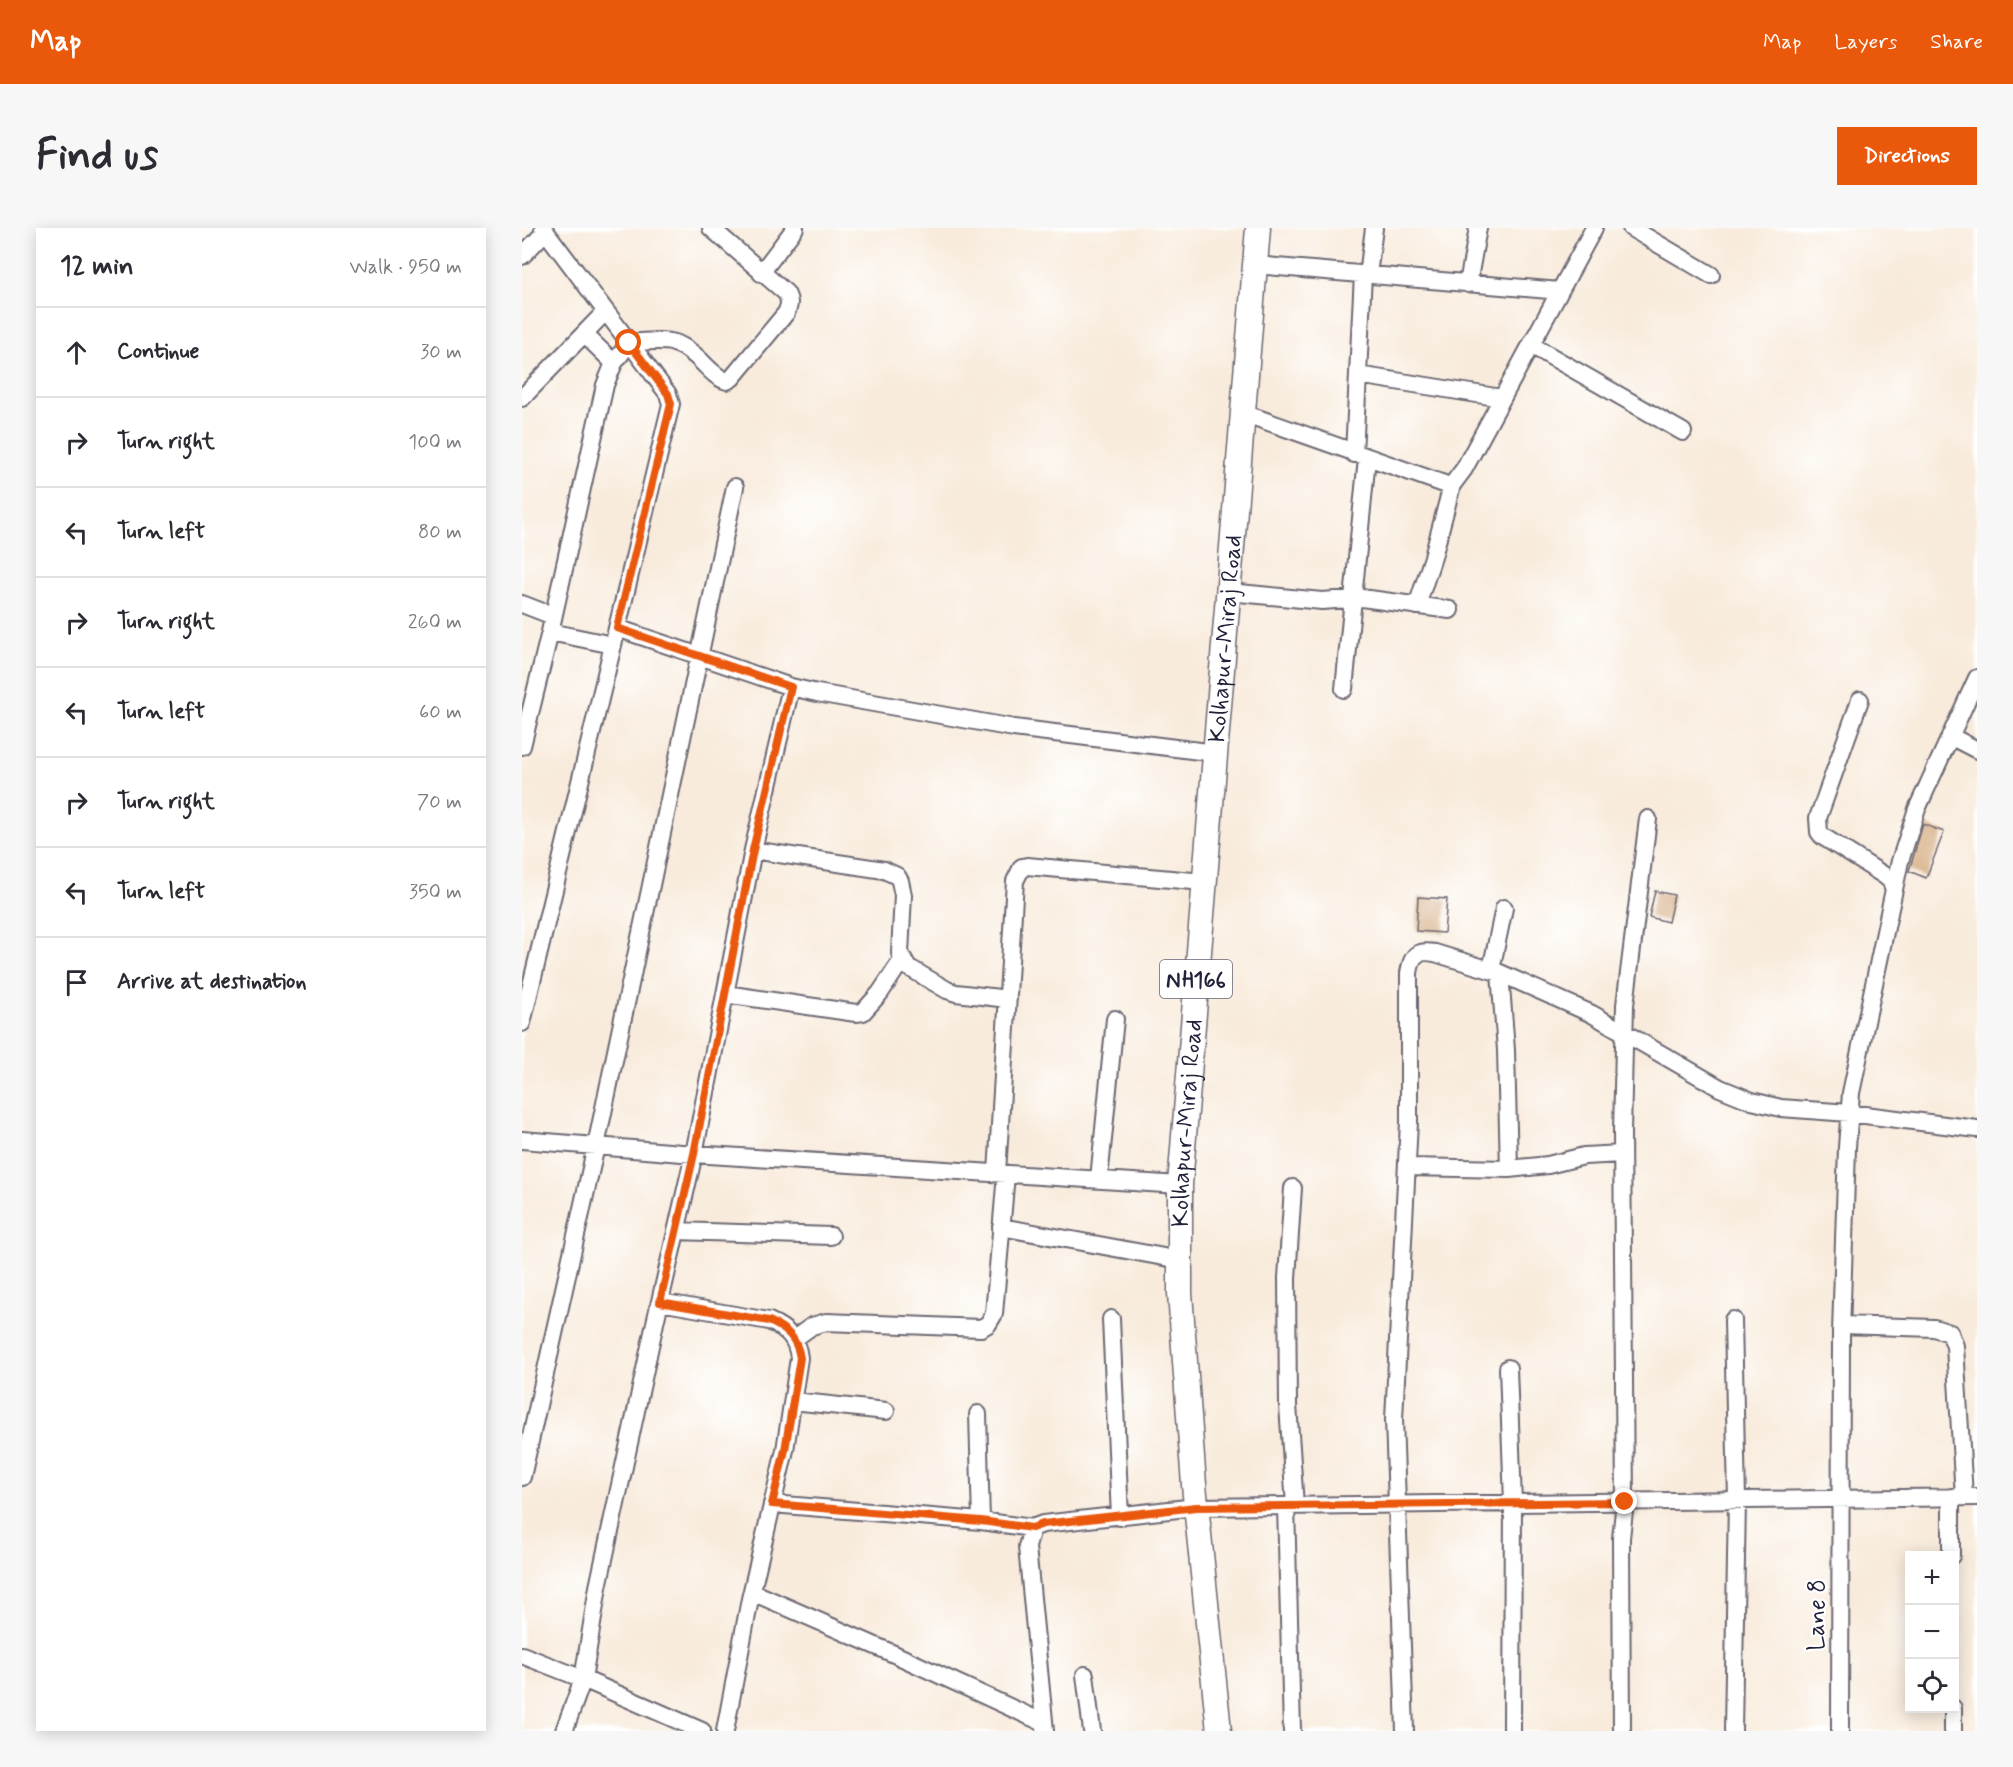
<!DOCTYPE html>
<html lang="en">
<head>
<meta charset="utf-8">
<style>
	body { margin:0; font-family:Mynerve,sans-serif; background:#f7f7f7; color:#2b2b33 }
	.controls { position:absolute; right:18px; bottom:18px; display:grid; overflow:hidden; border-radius:0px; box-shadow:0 3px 15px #0003 }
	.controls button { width:54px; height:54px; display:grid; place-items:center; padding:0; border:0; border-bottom:2px solid #e1e1e2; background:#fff; color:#2b2b33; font:30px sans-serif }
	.stop { position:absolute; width:18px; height:18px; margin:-14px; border:4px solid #ea580c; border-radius:50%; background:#fff }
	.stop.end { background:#ea580c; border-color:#fff; box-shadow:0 2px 6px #0008 }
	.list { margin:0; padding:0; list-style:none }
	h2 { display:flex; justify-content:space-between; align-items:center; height:78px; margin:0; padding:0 24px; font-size:26px }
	h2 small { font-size:20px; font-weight:400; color:#7c7c81 }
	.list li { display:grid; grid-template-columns:39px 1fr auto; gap:18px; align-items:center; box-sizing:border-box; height:90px; padding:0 24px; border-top:2px solid #e1e1e2 }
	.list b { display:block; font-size:22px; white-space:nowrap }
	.list em { font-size:20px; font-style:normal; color:#7c7c81 }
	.icon { flex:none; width:33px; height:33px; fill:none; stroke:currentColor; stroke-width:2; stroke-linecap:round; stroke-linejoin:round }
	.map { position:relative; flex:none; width:1455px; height:1503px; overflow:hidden; border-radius:0px }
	header { display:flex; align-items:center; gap:36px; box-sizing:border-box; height:84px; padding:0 30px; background:#ea580c; color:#fff }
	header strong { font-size:28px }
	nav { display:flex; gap:33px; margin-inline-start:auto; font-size:21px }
	.intro { display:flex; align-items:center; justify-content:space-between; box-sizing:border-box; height:144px; padding:0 36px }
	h1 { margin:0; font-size:42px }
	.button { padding:15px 27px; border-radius:0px; background:#ea580c; color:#fff; font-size:21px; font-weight:700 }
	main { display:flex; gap:36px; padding:0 36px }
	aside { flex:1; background:#fff; border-radius:0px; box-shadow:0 3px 15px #0003 }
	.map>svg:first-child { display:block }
	.building { fill:#d3a87b }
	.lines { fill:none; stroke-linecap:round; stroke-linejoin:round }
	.minor-casing { stroke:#6d6873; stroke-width:20 }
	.highway-casing { stroke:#6d6873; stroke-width:27 }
	.minor { stroke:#fff; stroke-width:16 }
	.highway { stroke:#fff; stroke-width:24 }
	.route { stroke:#ea580c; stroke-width:8 }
	.labels { text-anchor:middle; stroke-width:4.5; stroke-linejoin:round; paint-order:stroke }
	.shield { fill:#fff; stroke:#646476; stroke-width:1.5 }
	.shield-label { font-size:22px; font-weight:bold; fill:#22223b }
	.street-label { font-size:24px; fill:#22223b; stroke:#fff }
</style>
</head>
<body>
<header>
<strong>Map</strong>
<nav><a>Map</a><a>Layers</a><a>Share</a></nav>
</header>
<div class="intro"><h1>Find us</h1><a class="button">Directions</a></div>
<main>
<aside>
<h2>12 min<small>Walk · 950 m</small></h2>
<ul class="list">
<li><svg class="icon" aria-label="ahead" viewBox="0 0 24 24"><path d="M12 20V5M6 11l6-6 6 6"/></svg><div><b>Continue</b></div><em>30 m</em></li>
<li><svg class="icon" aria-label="right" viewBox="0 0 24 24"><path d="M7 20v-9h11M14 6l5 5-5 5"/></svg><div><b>Turn right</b></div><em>100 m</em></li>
<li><svg class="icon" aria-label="left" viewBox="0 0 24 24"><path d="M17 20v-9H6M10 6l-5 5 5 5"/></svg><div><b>Turn left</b></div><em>80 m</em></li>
<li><svg class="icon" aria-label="right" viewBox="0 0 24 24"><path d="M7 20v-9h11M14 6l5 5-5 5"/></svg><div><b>Turn right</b></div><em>260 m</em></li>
<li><svg class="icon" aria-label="left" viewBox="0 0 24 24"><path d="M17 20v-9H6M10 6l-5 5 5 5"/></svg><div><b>Turn left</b></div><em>60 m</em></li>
<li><svg class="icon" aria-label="right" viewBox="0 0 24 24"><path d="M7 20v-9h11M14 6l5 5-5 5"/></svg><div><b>Turn right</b></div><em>70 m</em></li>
<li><svg class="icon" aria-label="left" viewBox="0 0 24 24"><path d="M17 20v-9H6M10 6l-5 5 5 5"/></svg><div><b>Turn left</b></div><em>350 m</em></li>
<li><svg class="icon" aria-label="arrive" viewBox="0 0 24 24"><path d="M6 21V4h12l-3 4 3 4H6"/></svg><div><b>Arrive at destination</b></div></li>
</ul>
</aside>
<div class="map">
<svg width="1455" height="1503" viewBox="0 0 1455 1503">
	<rect width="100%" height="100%" fill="#fff"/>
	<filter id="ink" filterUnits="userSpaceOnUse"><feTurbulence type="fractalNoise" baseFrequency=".0167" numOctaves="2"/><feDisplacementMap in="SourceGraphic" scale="12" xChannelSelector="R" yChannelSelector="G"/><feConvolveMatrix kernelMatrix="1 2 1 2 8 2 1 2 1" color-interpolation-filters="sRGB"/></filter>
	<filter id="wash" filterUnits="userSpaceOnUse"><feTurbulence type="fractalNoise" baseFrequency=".008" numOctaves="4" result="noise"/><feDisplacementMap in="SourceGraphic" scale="24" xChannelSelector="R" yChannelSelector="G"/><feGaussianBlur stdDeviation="1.35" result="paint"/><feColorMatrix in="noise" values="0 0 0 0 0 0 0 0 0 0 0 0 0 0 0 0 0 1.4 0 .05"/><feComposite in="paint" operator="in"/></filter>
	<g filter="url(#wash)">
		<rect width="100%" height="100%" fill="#f8ebdb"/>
		<g id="blocks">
			<path class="building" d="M1401 596 1422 604 1404 650 1387 643Z
				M1133 663 1152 667 1146 694 1127 689Z
				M896 669 925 671 922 705 894 703Z"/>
		</g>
	</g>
	<g filter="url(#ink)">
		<use href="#blocks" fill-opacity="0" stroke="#6d6873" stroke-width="1.5"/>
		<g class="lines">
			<g class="minor-casing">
				<path id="minor" d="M1109 0 1189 47
					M0 28 23 4
					M733 37 1038 63
					M239 45 273 0
					M846 47 852 0
					M946 56 956 0
					M62 106 92 135
					M1009 117 1161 204
					M836 147 980 170
					M0 170 83 84
					M721 185 925 257H930L942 241 1072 0
					M832 226 841 46
					M707 364 800 373 840 370 928 382
					M0 376 31 388
					M895 378 911 329 930 257
					M95 400 269 459 295 465 492 500 694 525
					M28 404 91 417
					M822 461 845 230
					M1338 472 1296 590 1297 604 1300 608 1363 648 1369 653 1371 659
					M1428 508 1455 522
					M0 518 28 404 83 157 92 135 107 115C143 112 155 108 182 136 189 143 195 150 205 153L210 150 264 85C268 76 268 73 264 65L189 0
					M231 622 362 642 375 648 378 653 381 667 378 725 386 739 425 762 434 765 486 771
					M969 742 982 680
					M978 745 984 822 987 941
					M203 766 334 785 341 784 358 765 380 732
					M0 795 149 176 146 166 21 0
					M0 912 172 926 658 957
					M885 939 987 941 1026 937 1062 928 1100 926
					M475 945 493 653 500 639 505 638 682 654
					M577 951 593 791
					M771 960 765 1050 766 1177 773 1278
					M479 999 658 1032
					M154 1003 309 1008
					M138 1074 247 1093C265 1101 275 1110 277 1130L263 1222 228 1371 203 1503
					M589 1091 598 1289
					M1211 1092 1215 1272 1211 1503
					M1320 1097 1412 1100 1428 1105 1433 1118 1442 1269
					M272 1111 290 1098 304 1094 459 1100 466 1096 472 1086 484 946
					M986 1140 991 1275 990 1503
					M271 1173 364 1183
					M456 1186 459 1293
					M0 1249 74 918 213 259
					M1429 1269V1328
					M250 1276 459 1293 510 1300
					M764 1278 770 1503
					M230 1364 372 1426 522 1495
					M0 1427 61 1451 180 1503
					M563 1447 570 1503
					M1431 1480V1503
					M42 1503 61 1451 76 1359 133 1095 172 926 231 622 269 459
					M523 1503 505 1319 510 1300 521 1296 674 1279 1455 1269
					M883 1503 872 1191 887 894V745C890 727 894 722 913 725L978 745 1070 786 1198 860 1230 873 1259 880 1327 885 1455 901
					M1100 1503 1099 1310 1103 1274 1100 904 1103 777 1126 591
					M1318 1503 1319 1105 1325 919 1329 865 1378 633 1395 581 1455 450"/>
			</g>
			<g class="highway-casing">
				<g id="highway">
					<path id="s1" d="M697 1503 672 1257 658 1065V957L736 0"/>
				</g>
			</g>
			<use href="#minor" class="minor"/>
			<use href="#highway" class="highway"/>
		</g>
	</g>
	<g class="lines" filter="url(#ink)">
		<path class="route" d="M107 115 146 166 149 176 95 400 269 459 231 622 172 926 138 1074 247 1093C265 1101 275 1110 278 1130L263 1222 250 1276 459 1293 510 1300 521 1296 674 1279 1103 1274"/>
	</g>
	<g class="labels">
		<rect class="shield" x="638" y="732" width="72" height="38" rx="4.5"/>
		<g class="shield-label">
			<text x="674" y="759">NH166</text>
		</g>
		<g class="street-label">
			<text dy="8" stroke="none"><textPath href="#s1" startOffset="1096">Kolhapur-Miraj Road</textPath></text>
			<text dy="8" stroke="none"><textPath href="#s1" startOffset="610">Kolhapur-Miraj Road</textPath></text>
			<text transform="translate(1294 1387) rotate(-90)" y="8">Lane 8</text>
		</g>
	</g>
</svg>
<div class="controls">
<button>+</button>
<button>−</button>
<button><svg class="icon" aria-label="locate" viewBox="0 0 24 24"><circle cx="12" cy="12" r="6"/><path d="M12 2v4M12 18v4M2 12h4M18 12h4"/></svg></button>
</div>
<div class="stop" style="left:107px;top:115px"></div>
<div class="stop end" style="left:1103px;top:1274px"></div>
</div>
</main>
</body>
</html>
